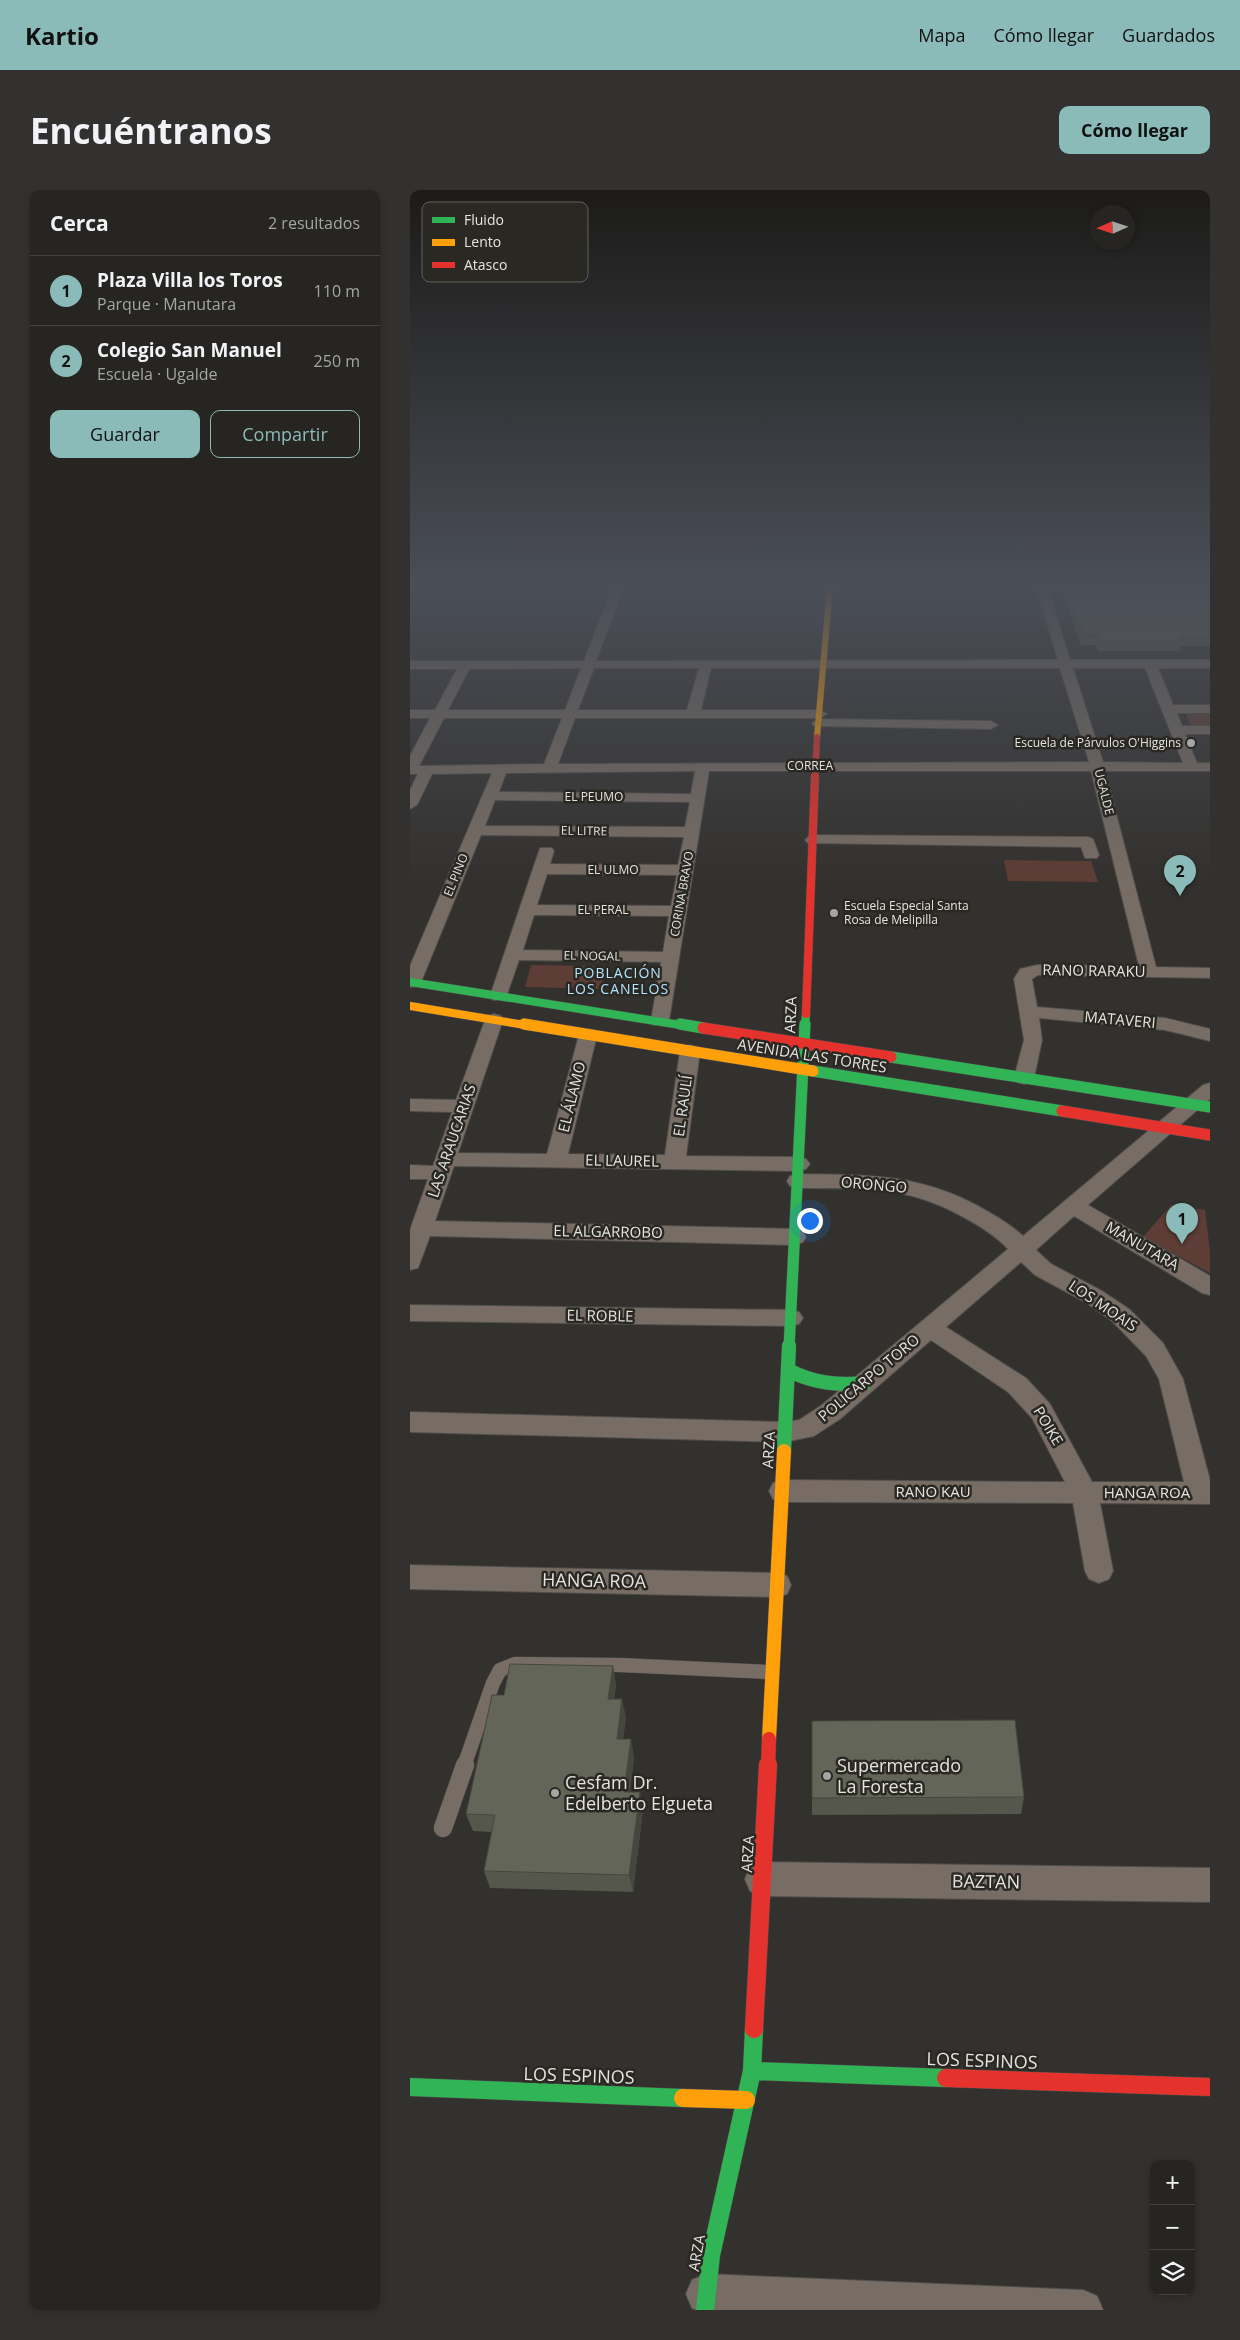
<!DOCTYPE html>
<html lang="es">
<head>
<meta charset="utf-8">
<style>
	body { margin:0; font-family:"Open Sans",sans-serif; background:#32312f; color:#f1f3f6 }
	.controls { position:absolute; right:15px; bottom:15px; display:grid; overflow:hidden; border-radius:10px; box-shadow:0 2px 8px #0003 }
	.controls button { width:45px; height:45px; display:grid; place-items:center; padding:0; border:0; border-bottom:1px solid #424240; background:#262522; color:#f1f3f6; font:25px sans-serif }
	.compass { position:absolute; left:680px; top:15px; width:45px; height:45px; border-radius:50%; background:#262522; box-shadow:0 2px 8px #0003; rotate:267deg }
	.you { position:absolute; left:399px; top:1030px; width:18px; height:18px; margin:-12px; border:4px solid #fff; border-radius:50%; background:#1a73e8; box-shadow:0 0 0 8px #1a73e833 }
	.badge { display:grid; place-items:center; width:32px; height:32px; border-radius:50%; background:#8bbbb9; color:#111; font-size:16px; font-weight:700 }
	.pin { position:absolute; translate:-50% -41px; filter:drop-shadow(0 1px 2px #0008) }
	.pin::after { content:''; position:absolute; top:26px; width:18px; height:15px; background:inherit; clip-path:polygon(0 0,100% 0,50% 100%) }
	.list { margin:0; padding:0; list-style:none }
	h2 { display:flex; justify-content:space-between; align-items:center; height:65px; margin:0; padding:0 20px; font-size:21px }
	h2 small { font-size:16px; font-weight:400; color:#a4a5a5 }
	.list li { display:grid; grid-template-columns:32px 1fr auto; gap:15px; align-items:center; box-sizing:border-box; height:70px; padding:0 20px; border-top:1px solid #424240 }
	.list b { display:block; font-size:19px; white-space:nowrap }
	.list p { margin:0; font-size:16px; white-space:nowrap; color:#a4a5a5 }
	.list em { font-size:16px; font-style:normal; color:#a4a5a5 }
	.actions { display:flex; gap:10px; padding:15px 20px }
	.actions a { flex:1; padding:11px 0; border:1px solid #8bbbb9; border-radius:10px; text-align:center; font-size:18px; color:#8bbbb9 }
	.actions .main { background:#8bbbb9; color:#111 }
	.icon { flex:none; width:28px; height:28px; fill:none; stroke:currentColor; stroke-width:2; stroke-linecap:round; stroke-linejoin:round }
	.map { position:relative; flex:none; width:800px; height:2120px; overflow:hidden; border-radius:10px }
	header { display:flex; align-items:center; gap:30px; box-sizing:border-box; height:70px; padding:0 25px; background:#8bbbb9; color:#111 }
	header strong { font-size:24px }
	nav { display:flex; gap:28px; margin-inline-start:auto; font-size:18px }
	.intro { display:flex; align-items:center; justify-content:space-between; box-sizing:border-box; height:120px; padding:0 30px }
	h1 { margin:0; font-size:35px }
	.button { padding:12px 22px; border-radius:10px; background:#8bbbb9; color:#111; font-size:18px; font-weight:700 }
	main { display:flex; gap:30px; padding:0 30px }
	aside { flex:1; background:#262522; border-radius:10px; box-shadow:0 2px 8px #0003 }
	.map>svg:first-child { display:block }
	.green { fill:#5d3d35 }
	.lines { fill:none; stroke-linecap:round; stroke-linejoin:round }
	.lane-far1-casing { stroke:#4f4d4b; stroke-width:15 }
	.lane-casing { stroke:#4f4d4b; stroke-width:19 }
	.street-casing { stroke:#4f4d4b; stroke-width:2 }
	.fast-far3-casing { stroke:#4f4d4b; stroke-width:9 }
	.fast-far2-casing { stroke:#4f4d4b; stroke-width:12 }
	.fast-far1-casing { stroke:#4f4d4b; stroke-width:15 }
	.fast-casing { stroke:#4f4d4b; stroke-width:19 }
	.slow-far4-casing { stroke:#4f4d4b; stroke-width:7 }
	.slow-far3-casing { stroke:#4f4d4b; stroke-width:9 }
	.slow-far2-casing { stroke:#4f4d4b; stroke-width:12 }
	.slow-far1-casing { stroke:#4f4d4b; stroke-width:15 }
	.slow-casing { stroke:#4f4d4b; stroke-width:19 }
	.jam-far4-casing { stroke:#4f4d4b; stroke-width:7 }
	.jam-far3-casing { stroke:#4f4d4b; stroke-width:9 }
	.jam-far2-casing { stroke:#4f4d4b; stroke-width:12 }
	.jam-far1-casing { stroke:#4f4d4b; stroke-width:15 }
	.jam-casing { stroke:#4f4d4b; stroke-width:19 }
	.lane-far1 { stroke:#786d64; stroke-width:14 }
	.lane { stroke:#786d64; stroke-width:18 }
	.street { fill:#786d64; fill-rule:evenodd }
	.fast-far3 { stroke:#30b455; stroke-width:8 }
	.fast-far2 { stroke:#30b455; stroke-width:11 }
	.fast-far1 { stroke:#30b455; stroke-width:14 }
	.fast { stroke:#30b455; stroke-width:18 }
	.slow-far4 { stroke:#ff9f0a; stroke-width:6 }
	.slow-far3 { stroke:#ff9f0a; stroke-width:8 }
	.slow-far2 { stroke:#ff9f0a; stroke-width:11 }
	.slow-far1 { stroke:#ff9f0a; stroke-width:14 }
	.slow { stroke:#ff9f0a; stroke-width:18 }
	.jam-far4 { stroke:#e5322d; stroke-width:6 }
	.jam-far3 { stroke:#e5322d; stroke-width:8 }
	.jam-far2 { stroke:#e5322d; stroke-width:11 }
	.jam-far1 { stroke:#e5322d; stroke-width:14 }
	.jam { stroke:#e5322d; stroke-width:18 }
	.wall { fill:#55574d }
	.shaded-wall { fill:#45473e }
	.building { fill:#636559; stroke:#45473e }
	.poi-dot { fill:#a7a5a2; stroke:#2a2823; stroke-width:2 }
	.labels { text-anchor:middle; stroke-width:5; stroke-linejoin:round; paint-order:stroke }
	.far-poi-label { font-size:12px; fill:#e5e3e0; stroke:#2a2823; text-anchor:end }
	.far-street-label { font-size:12px; fill:#e5e3e0; stroke:#2a2823 }
	.far-neighbourhood-label { font-size:14px; letter-spacing:1px; fill:#b4e3fd; stroke:#2a2823 }
	.street-label { font-size:15px; fill:#e5e3e0; stroke:#2a2823 }
	.near-street-label { font-size:18px; fill:#e5e3e0; stroke:#2a2823 }
	.near-poi-label { font-size:18px; fill:#e5e3e0; stroke:#2a2823; text-anchor:start }
	.key { fill:#2a2823; stroke:#62605c; stroke-width:1 }
	.key-label { font-size:14px; fill:#e5e3e0 }
</style>
</head>
<body>
<header>
<strong>Kartio</strong>
<nav><a>Mapa</a><a>Cómo llegar</a><a>Guardados</a></nav>
</header>
<div class="intro"><h1>Encuéntranos</h1><a class="button">Cómo llegar</a></div>
<main>
<aside>
<h2>Cerca<small>2 resultados</small></h2>
<ul class="list">
<li><span class="badge">1</span><div><b>Plaza Villa los Toros</b><p>Parque · Manutara</p></div><em>110 m</em></li>
<li><span class="badge">2</span><div><b>Colegio San Manuel</b><p>Escuela · Ugalde</p></div><em>250 m</em></li>
</ul>
<div class="actions"><a class="main">Guardar</a><a>Compartir</a></div>
</aside>
<div class="map">
<svg width="800" height="2120" viewBox="0 0 800 2120">
	<rect width="100%" height="100%" fill="#33312e"/>
	<path class="green" d="M775 522H800V537H781Z
		M594 670 681 671 688 692 598 691Z
		M121 775 195 776 191 799 115 797Z
		M761 1015 795 1020 800 1061V1083L733 1047Z"/>
	<g class="lines">
		<g class="lane-far1-casing">
			<path id="lane-far1" d="M54 1576 83 1493 90 1480 105 1474 210 1475 359 1482"/>
		</g>
		<g class="lane-casing">
			<path id="lane" d="M33 1638 55 1575"/>
		</g>
		<g class="street-casing">
			<path id="street" d="M203 396H214L186 471 648 470 626 396H637L660 470H800V478H748L763 515H800V523H767L772 536H800V544H775L787 573H800V581H695L746 777 800 778V788L628 785 622 789 627 817 755 828 800 839V851L755 840 629 828 632 850 624 888 621 892 614 894 607 892 604 888 614 850 604 789 610 779 627 775 729 776 681 581H299L259 831 257 835H243L241 831 251 772 109 770 95 810H83L80 806 130 658H142L144 661 140 674 268 675 274 647 71 645 11 792 8 796 0 797V776L82 583 22 584 7 615 0 619V600L8 584H0V566L20 528H0V520H25L47 479H0V471H174ZM171 478 155 520H38L59 479ZM184 478H289L277 520H168ZM301 478H650L679 572 148 574 165 528H410L417 524 410 520H291ZM663 478H735L773 573 693 572ZM34 528H152L134 574 9 576ZM285 581 281 604 89 602 96 583ZM85 610 280 612 275 637 75 636ZM137 684 267 685 261 716 127 715ZM124 725 259 726 253 762 113 760Z
				M409 529 581 531 588 535 581 539 404 536 402 533Z
				M403 645 678 647 683 649 689 665 687 668H675L671 657 398 653 395 650 398 647Z
				M84 824 91 826 93 830 48 963 137 964 169 845 171 841 178 839 185 841 187 845 158 964 255 965 270 861 273 857 280 855 287 857 290 861 276 966 389 967 396 969 400 974 396 979 389 981 44 976 25 1031 385 1039 393 1042 396 1047 393 1052 385 1055 20 1046 8 1078 0 1080V1040L18 989H0V975L23 976 42 922 0 921V909L46 910 75 830 77 826Z
				M800 893V909L678 1015 800 1086V1105L792 1103 664 1026 626 1060 641 1074 692 1101 719 1119 753 1153 773 1189 800 1290V1314L690 1313 703 1381 699 1389 689 1393 679 1389 675 1381 663 1313 372 1312 363 1309 359 1301 363 1293 372 1290 655 1292 622 1228 598 1202 521 1150 430 1229 404 1246 375 1252 0 1242V1222L375 1232 389 1230 412 1215 598 1059C586 1046 570 1036 555 1028 495 994 453 999 388 998L380 996 377 991 380 986 388 984C454 985 508 983 568 1016 584 1025 600 1034 613 1046L793 895ZM611 1072 625 1085 675 1112 702 1131 736 1166 749 1189 774 1292H682L640 1214 616 1188 536 1137Z
				M0 1115 381 1120 389 1122 393 1128 389 1134 381 1136 0 1131Z
				M0 1375 367 1383 377 1386 381 1395 377 1404 367 1407 0 1399Z
				M352 1672 800 1678V1712L352 1706 340 1701 335 1689 340 1677Z
				M296 2084 673 2100 687 2106 693 2120H286L282 2118 276 2104 282 2090Z"/>
		</g>
		<g class="fast-far3-casing">
			<path id="fast-far3" d="M0 792 277 836
				M395 836 396 824"/>
		</g>
		<g class="fast-far2-casing">
			<path id="fast-far2" d="M270 834 293 838
				M481 867 800 917
				M403 881 652 921
				M379 1158 395 834"/>
		</g>
		<g class="fast-far1-casing">
			<path id="fast-far1" d="M378 1180C403 1193 427 1196 455 1193
				M374 1261 379 1156"/>
		</g>
		<g class="fast-casing">
			<path id="fast" d="M342 1881 536 1888
				M0 1897 273 1908
				M295 2120 301 2065 342 1881 344 1839"/>
		</g>
		<g class="slow-far4-casing">
			<path id="slow-far4" d="M407 547 420 396"/>
		</g>
		<g class="slow-far3-casing">
			<path id="slow-far3" d="M0 816 121 836"/>
		</g>
		<g class="slow-far2-casing">
			<path id="slow-far2" d="M114 834 403 881"/>
		</g>
		<g class="slow-far1-casing">
			<path id="slow-far1" d="M359 1549 374 1261"/>
		</g>
		<g class="slow-casing">
			<path id="slow" d="M273 1908 336 1910"/>
		</g>
		<g class="jam-far4-casing">
			<path id="jam-far4" d="M405 588 407 547"/>
		</g>
		<g class="jam-far3-casing">
			<path id="jam-far3" d="M396 824 405 586"/>
		</g>
		<g class="jam-far2-casing">
			<path id="jam-far2" d="M293 838 481 867
				M652 921 800 945"/>
		</g>
		<g class="jam-far1-casing">
			<path id="jam-far1" d="M358 1576 359 1549"/>
		</g>
		<g class="jam-casing">
			<path id="jam" d="M344 1839 358 1575
				M536 1888 800 1897"/>
		</g>
		<use href="#lane-far1" class="lane-far1"/>
		<use href="#lane" class="lane"/>
		<use href="#street" class="street"/>
		<use href="#fast-far3" class="fast-far3"/>
		<use href="#fast-far2" class="fast-far2"/>
		<use href="#fast-far1" class="fast-far1"/>
		<use href="#fast" class="fast"/>
		<use href="#slow-far4" class="slow-far4"/>
		<use href="#slow-far3" class="slow-far3"/>
		<use href="#slow-far2" class="slow-far2"/>
		<use href="#slow-far1" class="slow-far1"/>
		<use href="#slow" class="slow"/>
		<use href="#jam-far4" class="jam-far4"/>
		<use href="#jam-far3" class="jam-far3"/>
		<use href="#jam-far2" class="jam-far2"/>
		<use href="#jam-far1" class="jam-far1"/>
		<use href="#jam" class="jam"/>
	</g>
	<path class="wall" d="M652 396H790L796 405H800V456H770V461H688L686 455H671L652 402Z
		M203 1476 206 1495 204 1509 216 1527 213 1549 224 1567 220 1602 233 1619 223 1702 80 1698 74 1681 82 1642 63 1641 56 1624 94 1505Z
		M402 1531 614 1607 611 1624 402 1625Z"/>
	<path class="shaded-wall" d="M203 1476 206 1495 202 1527 198 1509Z
		M212 1509 216 1527 210 1566 207 1549Z
		M221 1549 224 1567 218 1619 214 1602Z
		M230 1602 233 1619 223 1702 219 1685Z"/>
	<path class="building" d="M654 396H790L796 405H800V446H769L771 451H689L687 445H673Z
		M100 1474 203 1476 198 1509H212L207 1549H221L214 1602H230L219 1685 74 1681 85 1625 56 1624 82 1505H94Z
		M605 1530 614 1607 402 1608V1531Z"/>
	<linearGradient id="sky" x2="0" y2="1"><stop stop-color="#1c1b19"/><stop offset="0.57" stop-color="#4a4e57"/><stop offset="1" stop-color="#4a4e57" stop-opacity="0"/></linearGradient>
	<rect width="800" height="693" fill="url(#sky)"/>
	<g class="poi-dot">
		<circle cx="781" cy="553" r="5"/>
		<circle cx="424" cy="723" r="5"/>
		<circle cx="417" cy="1586" r="5"/>
		<circle cx="145" cy="1603" r="5"/>
	</g>
	<g class="labels">
		<g class="far-poi-label">
			<text x="771" y="557">Escuela de Párvulos O'Higgins</text>
			<text x="434" y="720" text-anchor="start">Escuela Especial Santa<tspan x="434" dy="14">Rosa de Melipilla</tspan></text>
		</g>
		<g class="far-street-label">
			<text x="400" y="580">CORREA</text>
			<text transform="translate(694 602) rotate(76)" y="4">UGALDE</text>
			<text x="184" y="611">EL PEUMO</text>
			<text transform="translate(174 641) rotate(1)" y="4">EL LITRE</text>
			<text x="203" y="684">EL ULMO</text>
			<text transform="translate(46 685) rotate(-68)" y="4">EL PINO</text>
			<text transform="translate(272 704) rotate(-80)" y="4">CORINA BRAVO</text>
			<text x="193" y="724">EL PERAL</text>
			<text transform="translate(182 766) rotate(1)" y="4">EL NOGAL</text>
		</g>
		<g class="far-neighbourhood-label">
			<text x="208" y="788">POBLACIÓN<tspan x="208" dy="16">LOS CANELOS</tspan></text>
		</g>
		<g class="street-label">
			<text transform="translate(684 781) rotate(1)" y="5">RANO RARAKU</text>
			<text transform="translate(381 825) rotate(-88)" y="5">ARZA</text>
			<text transform="translate(710 830) rotate(5)" y="5">MATAVERI</text>
			<text transform="translate(402 866) rotate(9)" y="5">AVENIDA LAS TORRES</text>
			<text transform="translate(162 907) rotate(-76)" y="5">EL ÁLAMO</text>
			<text transform="translate(273 916) rotate(-82)" y="5">EL RAULÍ</text>
			<text transform="translate(42 951) rotate(-71)" y="5">LAS ARAUCARIAS</text>
			<text transform="translate(212 971) rotate(1)" y="5">EL LAUREL</text>
			<text transform="translate(464 995) rotate(5)" y="5">ORONGO</text>
			<text transform="translate(198 1042) rotate(1)" y="5">EL ALGARROBO</text>
			<text transform="translate(732 1056) rotate(30)" y="5">MANUTARA</text>
			<text transform="translate(693 1116) rotate(34)" y="5">LOS MOAIS</text>
			<text transform="translate(190 1126) rotate(1)" y="5">EL ROBLE</text>
			<text transform="translate(459 1188) rotate(-40)" y="5">POLICARPO TORO</text>
			<text transform="translate(638 1236) rotate(59)" y="5">POIKE</text>
			<text transform="translate(359 1260) rotate(-87)" y="5">ARZA</text>
			<text x="523" y="1307">RANO KAU</text>
			<text x="737" y="1308">HANGA ROA</text>
			<text transform="translate(338 1664) rotate(-87)" y="5">ARZA</text>
			<text transform="translate(287 2063) rotate(-80)" y="5">ARZA</text>
		</g>
		<g class="near-street-label">
			<text transform="translate(184 1391) rotate(1)" y="6">HANGA ROA</text>
			<text transform="translate(576 1692) rotate(1)" y="6">BAZTAN</text>
			<text transform="translate(572 1871) rotate(2)" y="6">LOS ESPINOS</text>
			<text transform="translate(169 1886) rotate(2)" y="6">LOS ESPINOS</text>
		</g>
		<g class="near-poi-label">
			<text x="427" y="1582">Supermercado<tspan x="427" dy="21">La Foresta</tspan></text>
			<text x="155" y="1599">Cesfam Dr.<tspan x="155" dy="21">Edelberto Elgueta</tspan></text>
		</g>
	</g>
	<rect x="12" y="12" width="166" height="80" rx="8" class="key"/>
	<rect x="22" y="27" width="23" height="6" fill="#30b455"/>
	<rect x="22" y="49" width="23" height="7" fill="#ff9f0a"/>
	<rect x="22" y="72" width="23" height="6" fill="#e5322d"/>
	<g class="key-label">
		<text x="54" y="35">Fluido</text>
		<text x="54" y="57">Lento</text>
		<text x="54" y="80">Atasco</text>
	</g>
</svg>
<div class="controls">
<button>+</button>
<button>−</button>
<button><svg class="icon" aria-label="layers" viewBox="0 0 24 24"><path d="M12 4l9 5-9 5-9-5zM3 14l9 5 9-5"/></svg></button>
</div>
<svg class="compass" viewBox="-18 -18 36 36"><path d="M0-13l5 13h-10z" fill="#e53935"/><path d="M0 13l5-13h-10z" fill="#a4a5a5"/></svg>
<div class="you"></div>
<div class="pin badge" style="left:772px;top:1054px">1</div>
<div class="pin badge" style="left:770px;top:706px">2</div>
</div>
</main>
</body>
</html>
